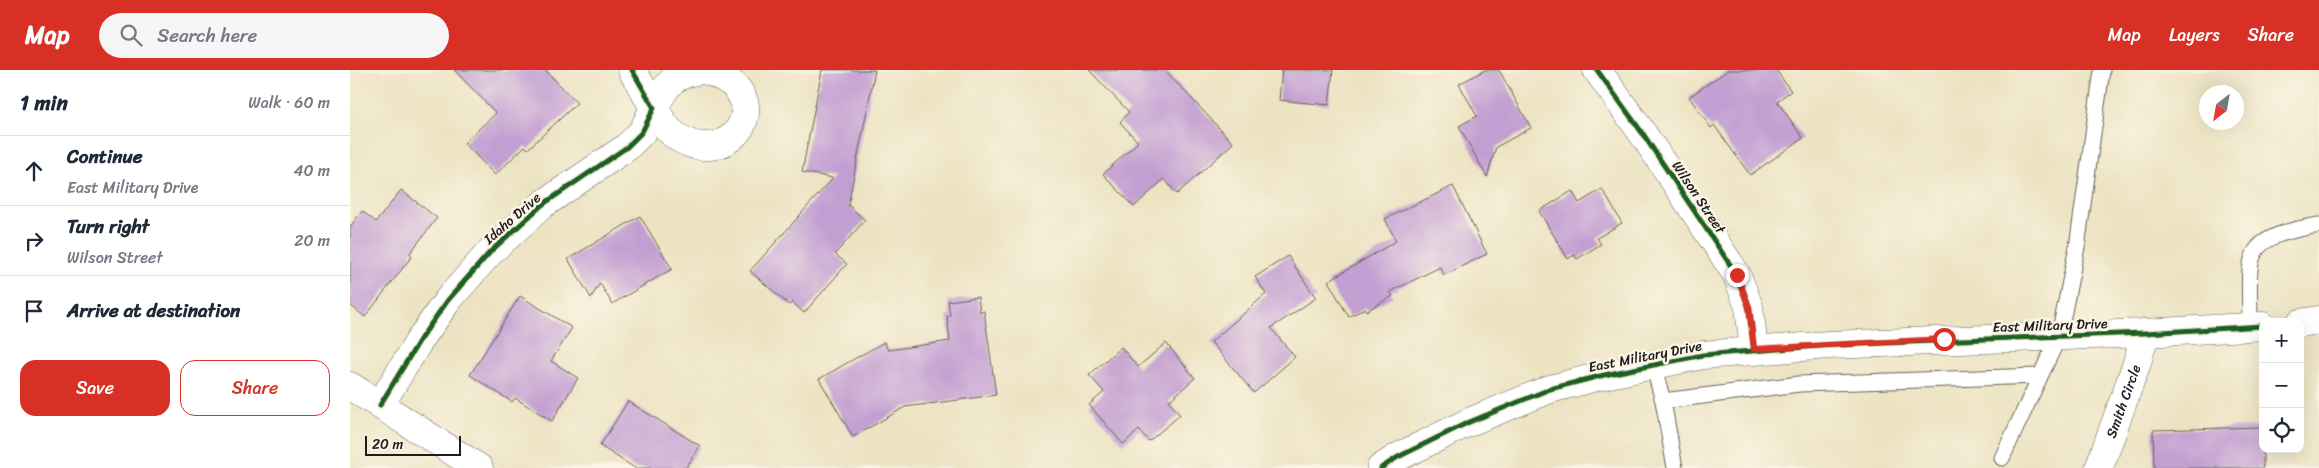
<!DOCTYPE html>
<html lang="en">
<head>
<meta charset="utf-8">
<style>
	body { margin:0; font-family:Sriracha,sans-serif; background:#f6f6f7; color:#1f2937 }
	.controls { position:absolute; right:15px; bottom:15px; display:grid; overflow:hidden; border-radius:10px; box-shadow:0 5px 20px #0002 }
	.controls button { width:45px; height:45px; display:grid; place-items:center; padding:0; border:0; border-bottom:1px solid #e0e1e3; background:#fff; color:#1f2937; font:25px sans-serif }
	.compass { position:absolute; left:1849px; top:15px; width:45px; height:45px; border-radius:50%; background:#fff; box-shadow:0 5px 20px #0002; rotate:211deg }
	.scale { position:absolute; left:15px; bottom:12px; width:96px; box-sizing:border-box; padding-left:5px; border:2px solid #1c1c1c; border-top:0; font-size:14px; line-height:18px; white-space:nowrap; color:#1c1c1c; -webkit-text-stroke:4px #fcf5e5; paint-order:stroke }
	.stop { position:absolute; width:15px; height:15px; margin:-11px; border:4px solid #d93025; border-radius:50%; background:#fff }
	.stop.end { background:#d93025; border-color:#fff; box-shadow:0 1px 5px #0008 }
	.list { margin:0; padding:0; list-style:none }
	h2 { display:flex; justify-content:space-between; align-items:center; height:65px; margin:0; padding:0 20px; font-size:21px }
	h2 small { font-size:16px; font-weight:400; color:#747a83 }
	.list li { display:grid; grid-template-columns:32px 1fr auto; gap:15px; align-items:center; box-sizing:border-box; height:70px; padding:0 20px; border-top:1px solid #e0e1e3 }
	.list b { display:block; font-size:19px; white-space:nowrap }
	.list p { margin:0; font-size:16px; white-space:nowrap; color:#747a83 }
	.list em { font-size:16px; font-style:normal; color:#747a83 }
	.actions { display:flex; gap:10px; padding:15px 20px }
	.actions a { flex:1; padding:11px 0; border:1px solid #d93025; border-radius:15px; text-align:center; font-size:18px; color:#d93025 }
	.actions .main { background:#d93025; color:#fff }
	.icon { flex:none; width:28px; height:28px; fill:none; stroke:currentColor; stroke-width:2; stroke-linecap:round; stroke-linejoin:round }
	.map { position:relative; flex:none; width:1969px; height:398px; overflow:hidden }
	header { display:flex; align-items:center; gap:30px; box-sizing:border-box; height:70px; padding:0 25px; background:#d93025; color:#fff }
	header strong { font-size:24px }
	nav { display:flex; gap:28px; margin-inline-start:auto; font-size:18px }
	.search { width:350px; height:45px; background:#f6f6f7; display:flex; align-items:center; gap:12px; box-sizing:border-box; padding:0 18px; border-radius:28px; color:#747a83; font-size:19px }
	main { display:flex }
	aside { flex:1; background:#fff }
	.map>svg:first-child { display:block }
	.building { fill:#c29fd2 }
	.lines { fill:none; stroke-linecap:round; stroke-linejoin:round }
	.service-casing { stroke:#656256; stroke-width:17 }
	.minor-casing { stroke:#656256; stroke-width:29 }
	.tertiary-casing { stroke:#656256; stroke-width:29 }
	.service { stroke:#fff; stroke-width:15 }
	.minor { stroke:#fff; stroke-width:28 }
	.tertiary { stroke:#fff; stroke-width:28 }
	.cycleway-casing { stroke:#fcf5e5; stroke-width:8 }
	.cycleway { stroke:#1b5e20; stroke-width:5 }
	.route { stroke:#d93025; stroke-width:6 }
	.labels { text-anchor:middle; stroke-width:5; stroke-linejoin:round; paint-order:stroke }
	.street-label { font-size:14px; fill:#1c1c1c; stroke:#fcf5e5 }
</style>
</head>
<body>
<header>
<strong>Map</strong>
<div class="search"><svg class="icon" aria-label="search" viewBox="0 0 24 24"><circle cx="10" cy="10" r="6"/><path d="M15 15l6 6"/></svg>Search here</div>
<nav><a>Map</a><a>Layers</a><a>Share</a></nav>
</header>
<main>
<aside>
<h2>1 min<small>Walk · 60 m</small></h2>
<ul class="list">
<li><svg class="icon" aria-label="ahead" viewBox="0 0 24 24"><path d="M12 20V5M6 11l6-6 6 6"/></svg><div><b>Continue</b><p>East Military Drive</p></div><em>40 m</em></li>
<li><svg class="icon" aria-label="right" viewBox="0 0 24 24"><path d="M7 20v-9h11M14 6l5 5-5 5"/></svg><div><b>Turn right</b><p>Wilson Street</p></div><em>20 m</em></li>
<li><svg class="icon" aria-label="arrive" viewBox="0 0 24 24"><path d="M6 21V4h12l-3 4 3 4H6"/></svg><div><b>Arrive at destination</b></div></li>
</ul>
<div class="actions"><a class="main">Save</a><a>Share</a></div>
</aside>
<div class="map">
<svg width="1969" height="398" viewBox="0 0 1969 398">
	<rect width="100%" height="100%" fill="#fcf5e5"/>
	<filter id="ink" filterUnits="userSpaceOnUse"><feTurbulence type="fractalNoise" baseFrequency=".02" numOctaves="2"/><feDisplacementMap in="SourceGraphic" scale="10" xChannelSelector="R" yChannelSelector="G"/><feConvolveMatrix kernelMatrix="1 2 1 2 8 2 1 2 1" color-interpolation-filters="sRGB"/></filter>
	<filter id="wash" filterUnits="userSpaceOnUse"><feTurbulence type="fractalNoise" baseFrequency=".0096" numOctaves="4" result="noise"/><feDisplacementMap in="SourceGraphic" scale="20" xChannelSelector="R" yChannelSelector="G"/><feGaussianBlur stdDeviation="1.12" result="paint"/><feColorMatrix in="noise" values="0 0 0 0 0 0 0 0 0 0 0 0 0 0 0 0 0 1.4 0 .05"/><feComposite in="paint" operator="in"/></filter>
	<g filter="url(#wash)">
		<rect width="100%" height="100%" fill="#ece3c2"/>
		<g id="blocks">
			<path class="building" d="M104 0H195L227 33 178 79 175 76 145 105 114 73 146 43Z
				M472 0H525L498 135 515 150 485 184 497 194 454 243 442 232 439 235 400 201 483 108 452 102Z
				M739 0H815L883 73 827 124 814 109 784 137 753 104 788 72 770 52 779 42Z
				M932 0H983L979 35 929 30Z
				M1135 0H1149L1181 58 1146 77 1137 107 1109 56 1127 46 1109 14Z
				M1378 0H1426L1441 21 1427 31 1453 68 1400 105 1364 55 1361 58 1339 27Z
				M1103 116 1137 184 1094 205 1090 197 1040 222 1043 226 1016 241 1015 238 999 247 978 211 1046 171 1035 149Z
				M1252 119 1272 153 1247 168 1251 174 1227 189 1224 185 1218 189 1189 141 1222 121 1229 133Z
				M51 120 87 148 60 183 62 186 15 247 0 235V157L12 141 26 152Z
				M290 146 322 199 262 234 250 213 241 228 218 189Z
				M938 186 966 228 921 258 945 287 904 323 861 272 916 224 905 207Z
				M170 226 222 258 201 291 228 308 202 351 165 328 162 332 120 305Z
				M628 227 630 242 634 241 646 325 555 337 503 367 469 309 534 272 538 280 600 271 597 246H600L598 231Z
				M816 273 845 308 819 331 830 345 799 371 789 360 773 374 739 335 754 322 739 305 771 277 788 297Z
				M278 331 350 376 336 398H285L250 376Z
				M1913 357V398H1804L1803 360Z"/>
		</g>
	</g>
	<g filter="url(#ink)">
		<use href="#blocks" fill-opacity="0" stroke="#656256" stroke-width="1"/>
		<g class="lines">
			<g class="service-casing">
				<path id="service" d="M1900 256C1900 184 1888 169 1969 155
					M1303 295 1313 331 1449 314 1689 306
					M1313 331 1325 398
					M1652 388 1709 266 1727 177 1752 0"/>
			</g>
			<g class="minor-casing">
				<g id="minor">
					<path d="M353 0C437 22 379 109 322 63 315 57 310 47 304 38 317 13 324 3 353 0Z"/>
					<path d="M1247 0 1293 64 1387 205 1399 237 1404 279"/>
					<path d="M0 316 129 398"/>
					<path d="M30 335 71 268 98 230 141 181 192 135 277 77 292 62 304 38 282 0"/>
					<path id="s1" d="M1749 398 1787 293 1795 263"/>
				</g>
			</g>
			<g class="tertiary-casing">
				<path id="tertiary" d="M1950 253 1969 250
					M1031 398 1048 387 1117 353 1200 319 1254 305 1353 285 1478 275 1795 263 1913 256"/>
			</g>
			<use href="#service" class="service"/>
			<use href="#minor" class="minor"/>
			<use href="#tertiary" class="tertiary"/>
			<g class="cycleway-casing">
				<path id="cycleway" d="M1247 0 1293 64 1387 205 1399 237 1404 279
					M30 335 71 268 98 230 141 181 192 135 277 77 292 62 304 38 282 0
					M1031 398 1048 387 1117 353 1200 319 1254 305 1353 285 1478 275 1795 263 1913 256"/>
			</g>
			<use href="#cycleway" class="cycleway"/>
		</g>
	</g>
	<g class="lines" filter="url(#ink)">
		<path class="route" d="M1387 205 1399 237 1404 279 1594 269"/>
	</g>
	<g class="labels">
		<g class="street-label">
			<text transform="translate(1349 127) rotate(56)" y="5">Wilson Street</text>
			<text transform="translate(162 148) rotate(-41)" y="5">Idaho Drive</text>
			<text transform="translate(1700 255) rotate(-2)" y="5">East Military Drive</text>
			<text transform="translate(1295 286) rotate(-11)" y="5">East Military Drive</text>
			<text dy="5" stroke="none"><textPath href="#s1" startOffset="71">Smith Circle</textPath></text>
		</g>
	</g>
</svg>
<div class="controls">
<button>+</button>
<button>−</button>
<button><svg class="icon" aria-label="locate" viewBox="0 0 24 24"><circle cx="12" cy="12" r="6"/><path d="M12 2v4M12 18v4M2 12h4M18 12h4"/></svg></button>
</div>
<svg class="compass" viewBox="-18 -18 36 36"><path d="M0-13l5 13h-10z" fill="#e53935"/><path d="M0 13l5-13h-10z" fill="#747a83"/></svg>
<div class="scale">20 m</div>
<div class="stop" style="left:1594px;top:269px"></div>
<div class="stop end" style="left:1387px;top:205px"></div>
</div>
</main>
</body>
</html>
